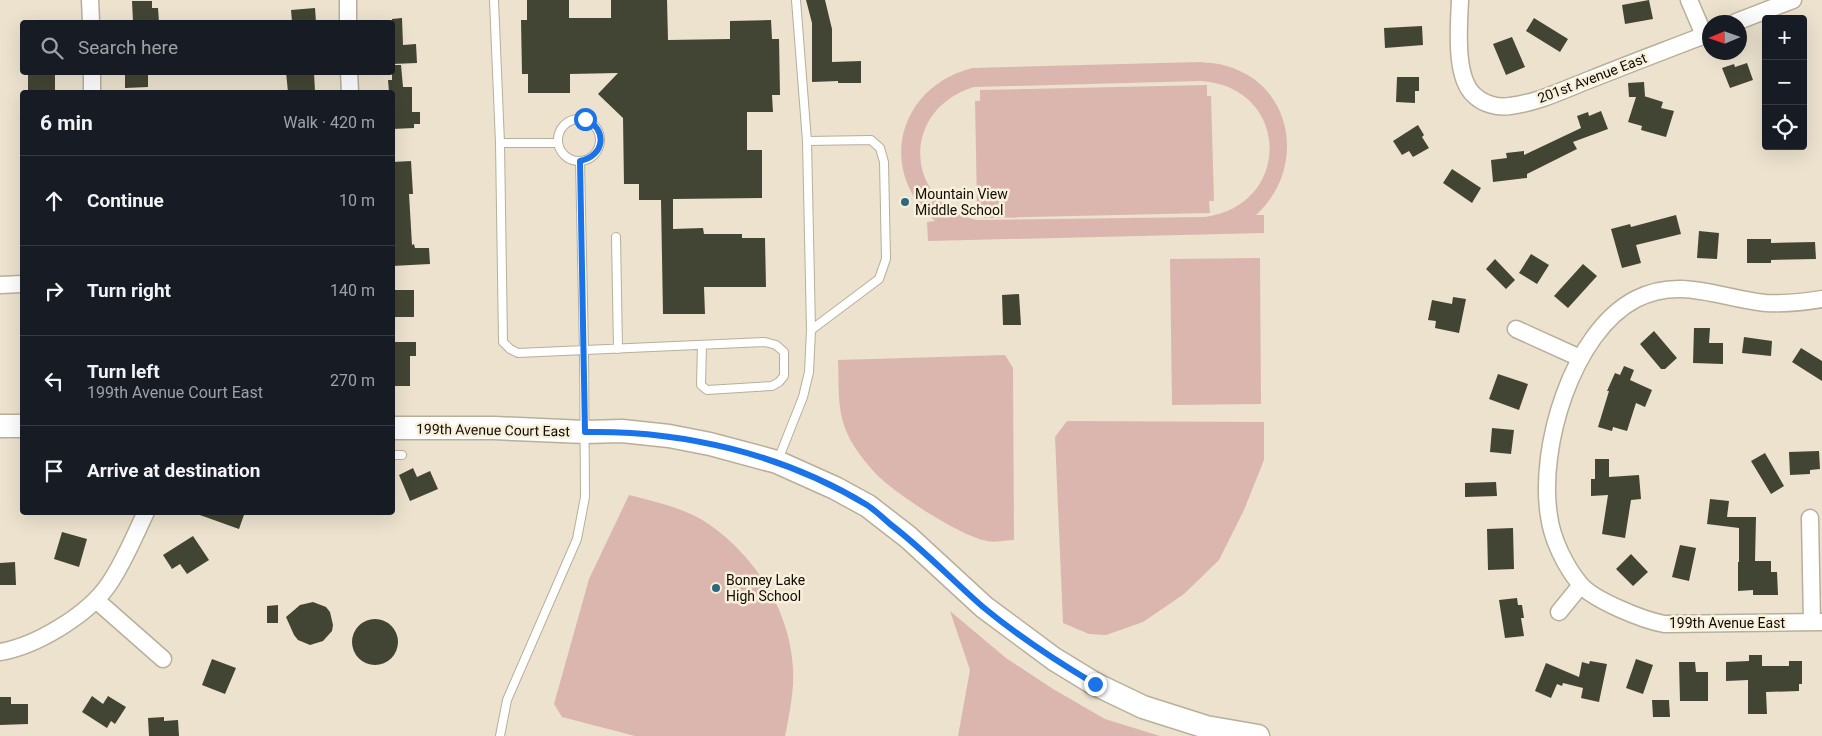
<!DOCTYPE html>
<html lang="en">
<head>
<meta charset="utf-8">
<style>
	body { margin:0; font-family:Roboto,sans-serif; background:#20242c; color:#f1f3f6 }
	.controls { position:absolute; right:15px; top:15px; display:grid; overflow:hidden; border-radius:5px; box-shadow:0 5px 20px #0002 }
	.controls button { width:45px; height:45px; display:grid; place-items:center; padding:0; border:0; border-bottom:1px solid #363941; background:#171b24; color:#f1f3f6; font:25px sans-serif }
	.compass { position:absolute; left:1702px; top:15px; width:45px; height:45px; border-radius:50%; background:#171b24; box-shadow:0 5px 20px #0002; rotate:268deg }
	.stop { position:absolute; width:15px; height:15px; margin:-11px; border:4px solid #1a73e8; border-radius:50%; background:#fff }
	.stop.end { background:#1a73e8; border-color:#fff; box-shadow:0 1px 5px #0008 }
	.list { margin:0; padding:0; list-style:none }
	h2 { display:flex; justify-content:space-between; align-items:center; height:65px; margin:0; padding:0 20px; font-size:21px }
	h2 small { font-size:16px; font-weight:400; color:#9ea1a6 }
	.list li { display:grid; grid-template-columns:32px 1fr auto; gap:15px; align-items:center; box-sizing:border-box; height:90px; padding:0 20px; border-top:1px solid #363941 }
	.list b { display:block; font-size:19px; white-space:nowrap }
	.list p { margin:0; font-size:16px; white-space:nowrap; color:#9ea1a6 }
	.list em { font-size:16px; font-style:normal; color:#9ea1a6 }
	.icon { flex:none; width:28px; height:28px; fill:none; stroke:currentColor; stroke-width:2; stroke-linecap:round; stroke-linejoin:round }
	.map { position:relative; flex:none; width:1822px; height:736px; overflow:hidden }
	.search { position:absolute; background:#171b24; box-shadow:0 5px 20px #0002; left:20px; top:20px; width:375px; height:55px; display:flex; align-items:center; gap:12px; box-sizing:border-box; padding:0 18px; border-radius:5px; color:#9ea1a6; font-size:19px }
	.panel { position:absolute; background:#171b24; box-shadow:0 5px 20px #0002; left:20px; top:90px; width:375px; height:425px; border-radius:5px }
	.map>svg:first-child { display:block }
	.green { fill:#dbb6af; fill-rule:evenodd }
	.building { fill:#434534 }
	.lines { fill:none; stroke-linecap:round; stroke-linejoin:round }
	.service-casing { stroke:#b8af9b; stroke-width:10 }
	.minor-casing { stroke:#b8af9b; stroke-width:19 }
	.secondary-casing { stroke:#b8af9b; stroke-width:25 }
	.service { stroke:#fff; stroke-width:8 }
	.minor { stroke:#fff; stroke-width:16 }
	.secondary { stroke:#fff; stroke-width:22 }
	.route { stroke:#1a73e8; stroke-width:6 }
	.poi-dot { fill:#2a697e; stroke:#f9f0db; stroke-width:2 }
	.labels { text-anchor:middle; stroke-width:5; stroke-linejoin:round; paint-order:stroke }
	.street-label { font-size:14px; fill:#0f0c06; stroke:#f9f0db }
	.poi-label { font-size:14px; fill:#0f0c06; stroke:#f9f0db; text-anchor:start }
</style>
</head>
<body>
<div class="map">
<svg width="1822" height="736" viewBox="0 0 1822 736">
	<rect width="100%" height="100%" fill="#ece2ce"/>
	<path class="green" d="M1200 62C1209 63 1218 63 1227 66 1295 86 1306 170 1256 215H1264V233L928 241 927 222 935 221C876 171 898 87 972 68ZM1201 81C1291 87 1293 206 1204 217L976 220C903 201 901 109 974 87Z
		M1207 85V96H1211L1214 201H1209L1210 213 982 218V206H977L975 101H980V90Z
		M1260 258 1261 404 1172 405 1170 259Z
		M1005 355 1013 368 1014 540C1006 540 995 543 987 541 960 536 897 495 877 475 865 462 851 445 845 428 837 407 839 383 838 360Z
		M1067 421 1264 422V460L1244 510 1219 560 1184 594 1143 622 1106 635 1089 634 1063 623 1055 437Z
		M629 495C656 502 686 508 710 525 756 557 790 612 793 668 794 682 792 697 790 710 788 719 787 728 785 736H635L562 717 554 704 589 579Z
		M950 611 1006 658 1053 689 1105 719 1160 736H958L970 670Z"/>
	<path class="building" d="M527 0H569V18H611V0H667L668 40 730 39V21L771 20 772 39H779L780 95H772L773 112H747V150H762V198L673 199V229L703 228 704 234H742V238H765L766 287H704L705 314H663L661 200H639V184H624L623 118 598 94 618 73 570 74V93H528V74H522L521 20H527Z
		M806 0H825L832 29V62L861 61V83H838V81L812 82V23Z
		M1649 0 1653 19 1625 24 1622 5Z
		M132 1H152V8H158L159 22H133Z
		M315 8 316 22H292L291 10Z
		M402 18 403 45 416 44 417 63 392 64V19Z
		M1534 18 1568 39 1560 52 1526 31Z
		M1422 26 1423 45 1385 48 1384 28Z
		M1512 37 1525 67 1506 75 1493 44Z
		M1747 63 1753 80 1730 88 1722 68 1734 64 1735 67Z
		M392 65H401L403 87H412V112H420V124H414V128L392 129V92H389L388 80H392Z
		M28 72H49V75H55V92H28Z
		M125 72H148V87L125 88Z
		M286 72H314L315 92H288Z
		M1397 77H1419V91H1415V103L1396 102Z
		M1644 82 1645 96H1644L1663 102 1661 108 1674 111 1666 137 1641 130 1642 126 1628 122 1636 97H1629L1628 83Z
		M1601 111 1608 129 1573 142 1577 149 1527 174V178L1493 182 1491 160 1507 158 1506 153 1524 151V155L1581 128 1577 116 1588 112 1589 116Z
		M1418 125 1424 135 1422 137 1429 148 1413 157 1409 151 1402 155 1393 141Z
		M411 161 413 194H409L412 245 414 244 415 248H429L430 264 392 266V162Z
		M1452 169 1481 188 1472 203 1443 183Z
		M1676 215 1681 234 1636 245 1641 263 1622 268 1611 229 1630 224 1631 227Z
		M1699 231 1719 233 1717 259 1697 258Z
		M1747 239H1771V243L1815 242 1816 259 1771 260V263H1747Z
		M1531 254 1549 265 1537 284 1519 273Z
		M1495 259 1515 280 1506 289 1486 269Z
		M1583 264 1597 276 1568 308 1554 296Z
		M392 290H414V317H392Z
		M1019 294 1021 325H1003L1002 295Z
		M1453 297 1466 299 1459 333 1435 328 1436 321 1428 320 1432 300 1452 304Z
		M1694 328H1710L1709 343H1723V364L1693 363Z
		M1654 331 1677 358 1665 369H1661L1640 344Z
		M1744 337 1772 341 1771 356 1742 353Z
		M392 342H416V356H410V386H392Z
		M1801 348 1822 361V381L1792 362Z
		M1624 366 1634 370 1630 380 1652 390 1645 407 1636 403 1627 431 1613 427 1612 431 1598 427 1609 391H1607L1615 373 1620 375Z
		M1498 374 1528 384 1519 410 1489 399Z
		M1492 428 1514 430 1511 454 1490 452Z
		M1819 451 1820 469 1810 470V474L1790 475 1789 452Z
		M1765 453 1784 486 1771 494 1751 461Z
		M1595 459H1609V477L1639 475 1641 499 1631 500 1625 538 1602 534 1608 495 1591 496V479H1595Z
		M413 468 417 477 430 471 438 489 410 501 399 475Z
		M1496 482 1497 496 1465 497V483Z
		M1710 499 1729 501 1727 517H1756L1755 561H1771V572H1777L1778 595H1753V590L1738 591V562H1739V528L1707 524Z
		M197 512H245L239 529 197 514Z
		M1513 528 1514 569 1488 570 1487 529Z
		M62 532 87 539 79 567 54 559Z
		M193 536 209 560 187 574 180 564 172 569 163 555Z
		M1680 545 1696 548 1689 581 1672 577Z
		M1631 554 1648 572 1633 586 1616 569Z
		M15 562 16 585H0V563Z
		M1517 598 1518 605H1522L1524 618H1521L1524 636 1505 638 1499 600Z
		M313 602 326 607 330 612 333 625 332 631 323 641 310 645 298 640 294 635 286 617 300 605Z
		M278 605V623H267V606Z
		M352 642a23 23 0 1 1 46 0a23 23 0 1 1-46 0Z
		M1749 655H1762V666H1789V661H1802V684H1799V691L1766 692 1767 714H1748V680L1726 681V662L1749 661Z
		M212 659 236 668 225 694 202 685Z
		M1636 659 1653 665 1643 694 1626 688Z
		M1590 661 1607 664 1599 702 1581 698 1583 688 1563 683 1562 686 1557 684 1551 698 1535 691 1546 663 1579 677 1582 662 1589 664Z
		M1679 662H1695L1696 672H1708V701H1680Z
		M92 696 103 704 108 696 126 707 115 724 111 721 107 728 82 712Z
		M0 697H11V704H28V724L0 725Z
		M1652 700H1669L1670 717H1653Z
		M164 717V721L178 720 179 736H149L148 718Z"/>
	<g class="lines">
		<g class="service-casing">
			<path id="service" d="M494 0 500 143 503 342 510 349 518 353 765 342 776 345 784 352V376L779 382 772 386 707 390 701 385 702 345
				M558 140a21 21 0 1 1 42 0a21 21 0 1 1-42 0Z
				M807 141 871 140 880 148 884 162 886 259 879 279 811 330
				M500 143H558
				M616 237 618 349
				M392 455H402
				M778 460 803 397 809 372 811 330 807 141 796 0
				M500 736 507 700 577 539 585 497 584 350 580 161"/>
		</g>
		<g class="minor-casing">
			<path id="minor" d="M90 0 91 22
				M348 0V22
				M1460 0C1459 25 1454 77 1474 95 1483 104 1498 108 1510 106 1537 103 1563 90 1589 80 1629 64 1669 49 1710 33
				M1689 0 1704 35
				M1736 22 1793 0
				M92 72V92
				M349 72 350 92
				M0 285 22 284
				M1822 299C1804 302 1784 304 1766 303 1721 299 1681 276 1636 299 1572 332 1538 448 1549 516 1552 539 1565 566 1580 584 1593 600 1643 620 1664 624L1822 622
				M1516 329 1580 358
				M1810 518 1812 622
				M96 600 163 659
				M1559 612 1581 585
				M0 652C36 646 88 615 109 584 124 562 134 537 146 512"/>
		</g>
		<g class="secondary-casing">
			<path id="secondary" d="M0 426H22
				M392 428H494L585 432 622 431 669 436 710 444 777 462 835 488 868 506 908 537 984 607 1054 659 1095 684 1143 707 1206 727 1258 736"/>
		</g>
		<use href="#service" class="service"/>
		<use href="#minor" class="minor"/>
		<use href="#secondary" class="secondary"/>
	</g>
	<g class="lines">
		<path class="route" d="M585 119C608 129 605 156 580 161L585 432C682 430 783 454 867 505 875 510 883 518 890 524 923 549 952 580 983 607 1018 636 1056 661 1095 684"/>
	</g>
	<g class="poi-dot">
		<circle cx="905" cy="202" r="5"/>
		<circle cx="716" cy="588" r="5"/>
	</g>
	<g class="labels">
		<g class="street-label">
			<text transform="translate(1592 78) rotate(-21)" y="5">201st Avenue East</text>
			<text transform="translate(493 430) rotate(1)" y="5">199th Avenue Court East</text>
			<text x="1727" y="628">199th Avenue East</text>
		</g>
		<g class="poi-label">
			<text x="915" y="199">Mountain View<tspan x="915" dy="16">Middle School</tspan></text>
			<text x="726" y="585">Bonney Lake<tspan x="726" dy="16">High School</tspan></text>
		</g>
	</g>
</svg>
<div class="controls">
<button>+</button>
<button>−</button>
<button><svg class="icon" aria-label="locate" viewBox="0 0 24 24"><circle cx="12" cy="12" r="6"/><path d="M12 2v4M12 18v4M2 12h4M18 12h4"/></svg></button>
</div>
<svg class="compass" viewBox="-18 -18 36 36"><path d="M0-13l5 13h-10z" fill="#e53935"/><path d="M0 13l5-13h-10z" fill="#9ea1a6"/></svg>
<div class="stop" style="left:585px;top:119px"></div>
<div class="stop end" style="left:1095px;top:684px"></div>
<div class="search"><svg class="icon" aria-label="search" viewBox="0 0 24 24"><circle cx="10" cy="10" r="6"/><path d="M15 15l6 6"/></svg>Search here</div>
<section class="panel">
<h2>6 min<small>Walk · 420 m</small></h2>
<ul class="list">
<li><svg class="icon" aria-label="ahead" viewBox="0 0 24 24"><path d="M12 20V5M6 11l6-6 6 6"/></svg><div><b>Continue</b></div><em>10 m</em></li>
<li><svg class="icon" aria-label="right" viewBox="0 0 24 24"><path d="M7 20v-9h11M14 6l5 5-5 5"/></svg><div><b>Turn right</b></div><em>140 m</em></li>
<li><svg class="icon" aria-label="left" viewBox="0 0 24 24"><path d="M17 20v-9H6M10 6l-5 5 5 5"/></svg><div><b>Turn left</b><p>199th Avenue Court East</p></div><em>270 m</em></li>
<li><svg class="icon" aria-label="arrive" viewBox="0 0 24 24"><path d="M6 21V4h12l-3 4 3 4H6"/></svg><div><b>Arrive at destination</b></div></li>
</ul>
</section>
</div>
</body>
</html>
